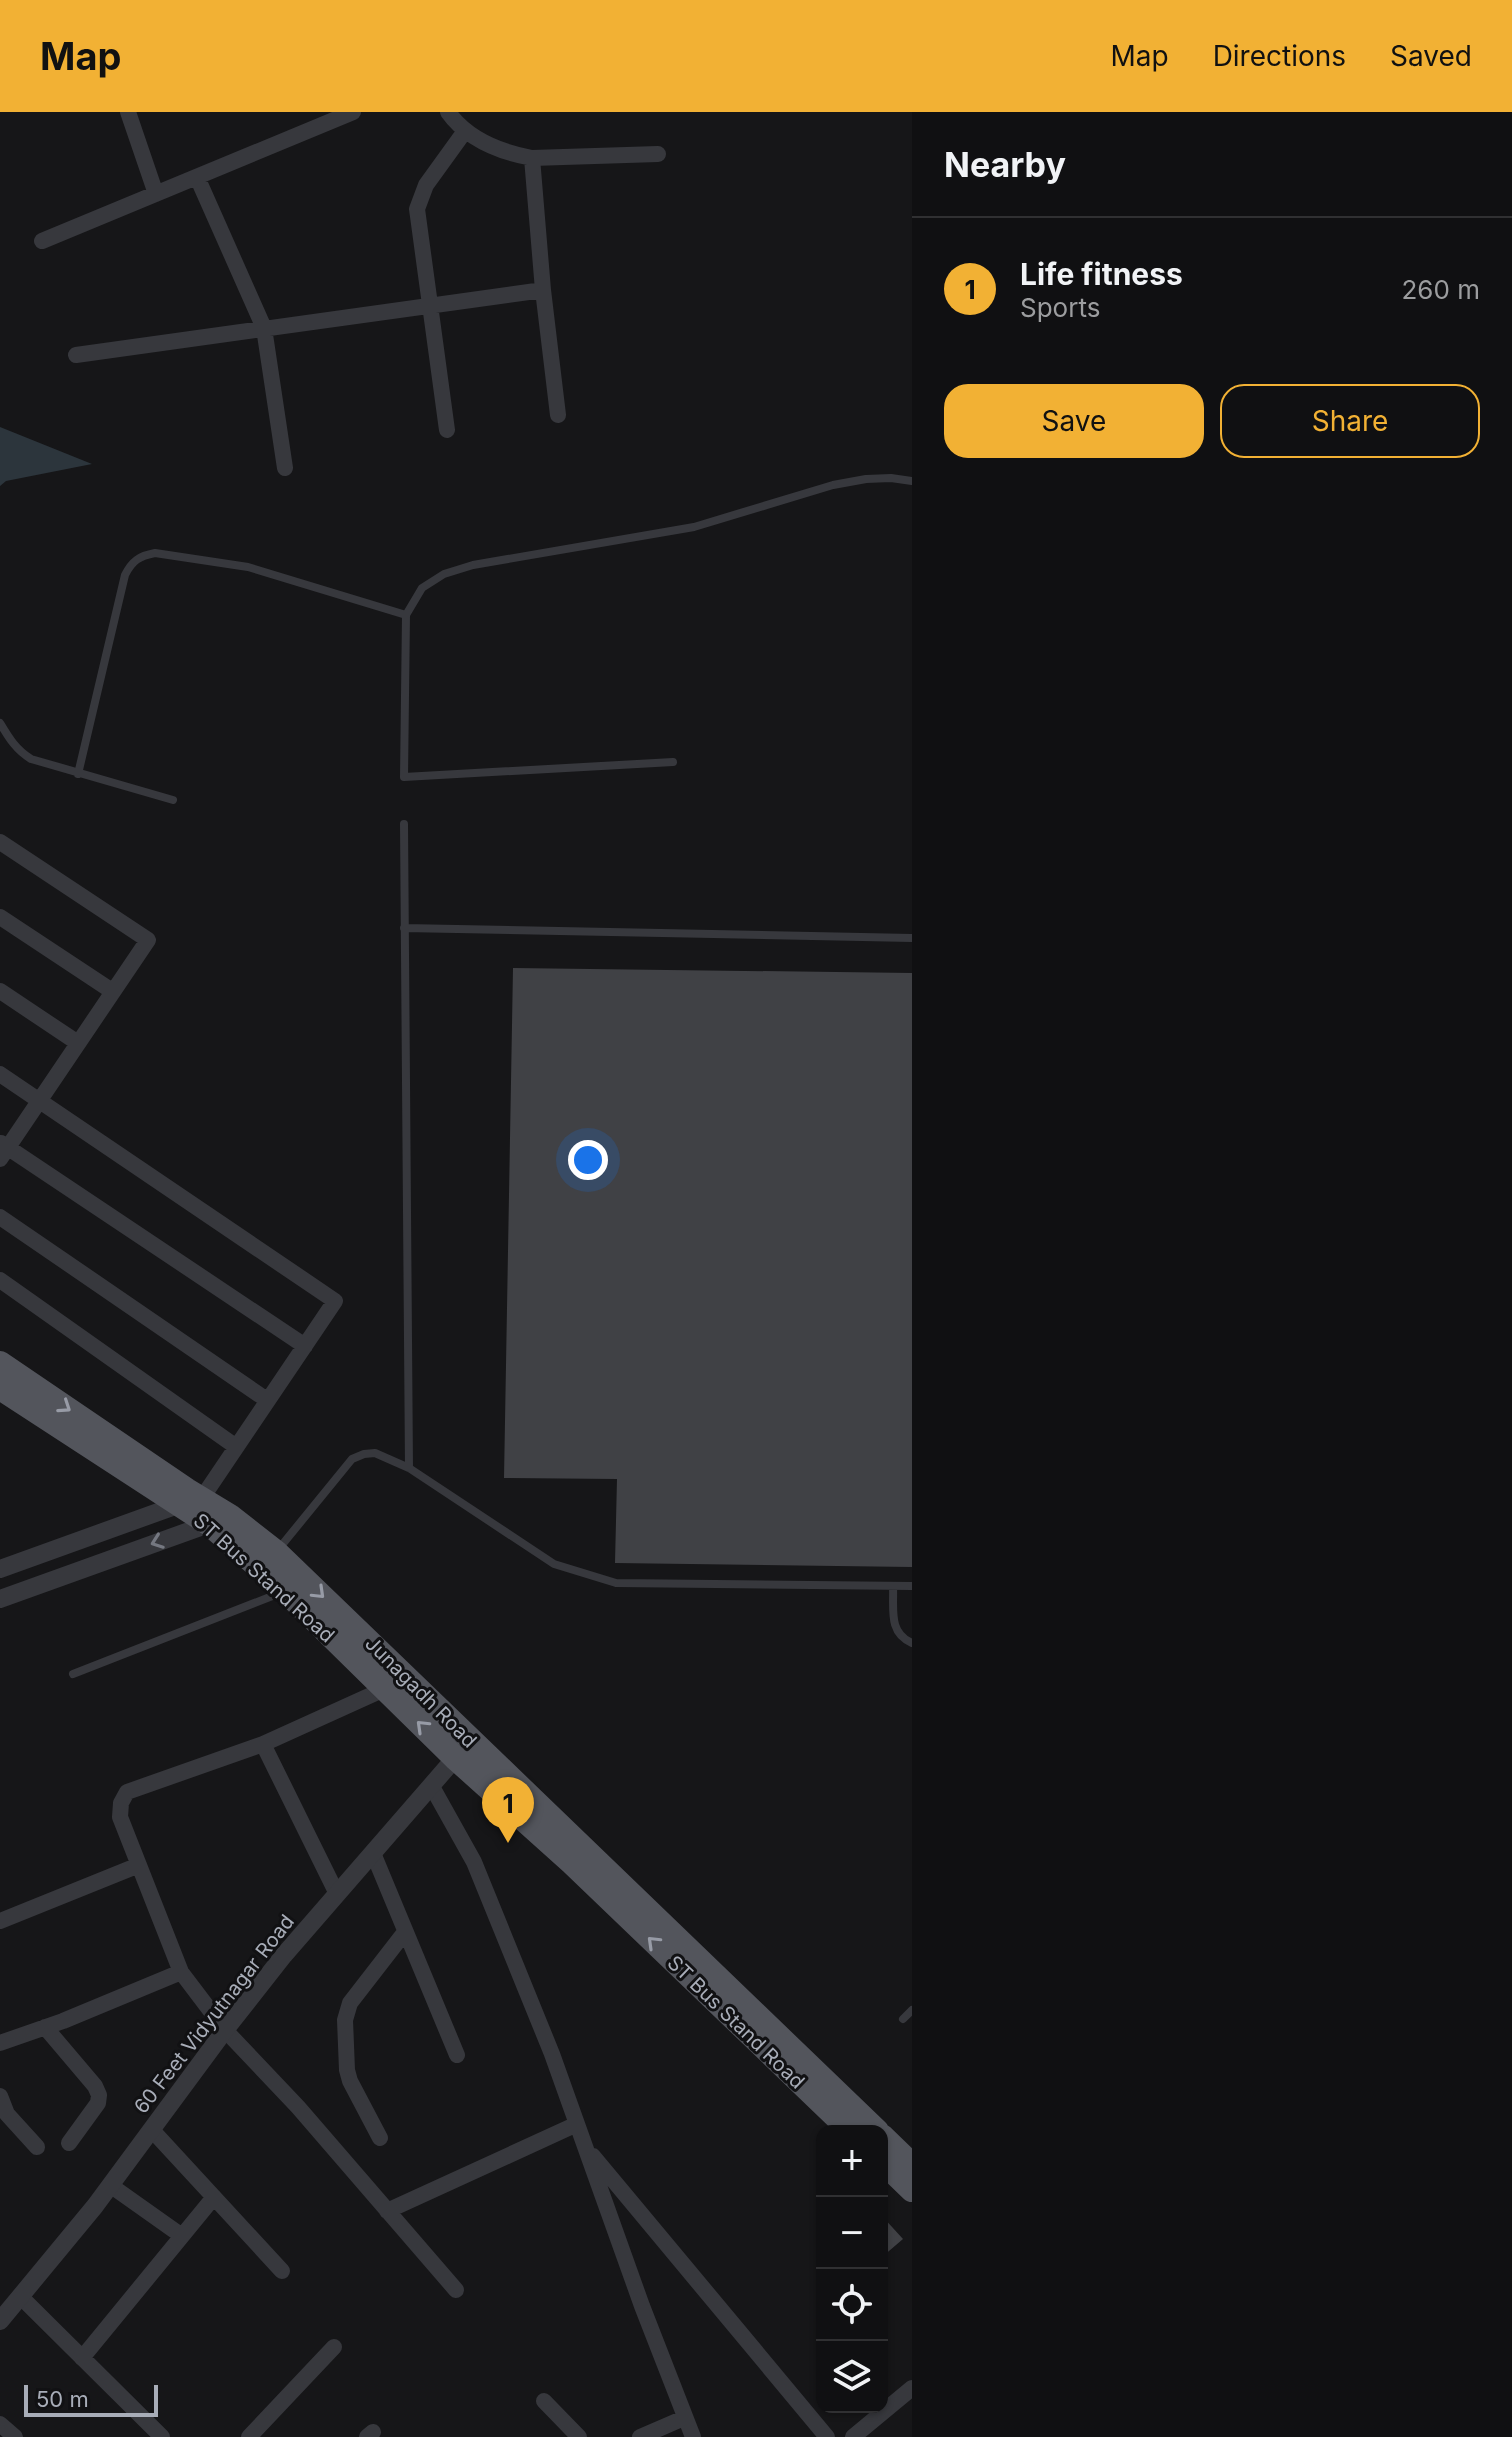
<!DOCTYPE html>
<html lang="en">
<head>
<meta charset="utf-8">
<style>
	body { margin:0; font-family:Inter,sans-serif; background:#19191b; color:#f1f3f6 }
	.controls { position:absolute; right:24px; bottom:24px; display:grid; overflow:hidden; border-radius:16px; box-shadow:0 2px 6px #0004 }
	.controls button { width:72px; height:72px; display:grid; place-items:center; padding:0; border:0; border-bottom:2px solid #303032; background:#101012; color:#f1f3f6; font:40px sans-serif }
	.scale { position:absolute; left:24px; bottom:20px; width:134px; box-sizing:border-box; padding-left:8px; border:4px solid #a8adb8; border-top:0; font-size:22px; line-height:28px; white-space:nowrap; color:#a8adb8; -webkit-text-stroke:6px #111113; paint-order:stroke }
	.you { position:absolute; left:588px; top:1048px; width:28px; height:28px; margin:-20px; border:6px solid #fff; border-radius:50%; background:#1a73e8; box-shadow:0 0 0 12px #1a73e833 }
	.badge { display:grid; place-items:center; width:52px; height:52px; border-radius:50%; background:#f2b134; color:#111; font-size:26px; font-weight:700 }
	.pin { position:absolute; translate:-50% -66px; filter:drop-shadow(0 2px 4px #0008) }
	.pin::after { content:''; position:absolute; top:42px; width:28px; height:24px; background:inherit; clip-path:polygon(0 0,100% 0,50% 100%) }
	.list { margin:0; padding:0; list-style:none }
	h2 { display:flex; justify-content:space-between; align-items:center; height:104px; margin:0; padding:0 32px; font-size:34px }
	h2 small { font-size:26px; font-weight:400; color:#9c9d9f }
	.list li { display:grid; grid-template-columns:52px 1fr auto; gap:24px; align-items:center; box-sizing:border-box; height:144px; padding:0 32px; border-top:2px solid #303032 }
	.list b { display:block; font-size:30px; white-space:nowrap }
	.list p { margin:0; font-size:26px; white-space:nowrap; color:#9c9d9f }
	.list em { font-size:26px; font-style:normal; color:#9c9d9f }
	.actions { display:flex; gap:16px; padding:24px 32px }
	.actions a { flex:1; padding:18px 0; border:2px solid #f2b134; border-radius:24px; text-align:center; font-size:28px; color:#f2b134 }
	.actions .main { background:#f2b134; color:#111 }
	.icon { flex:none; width:44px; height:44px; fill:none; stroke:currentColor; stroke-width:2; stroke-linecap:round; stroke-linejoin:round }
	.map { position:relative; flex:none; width:912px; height:2325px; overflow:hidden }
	header { display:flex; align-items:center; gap:48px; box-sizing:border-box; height:112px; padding:0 40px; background:#f2b134; color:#111 }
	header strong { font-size:38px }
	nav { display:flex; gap:44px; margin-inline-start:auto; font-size:28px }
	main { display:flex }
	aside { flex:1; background:#101012 }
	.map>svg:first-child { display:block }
	.water { fill:#2c353c }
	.building { fill:#404145 }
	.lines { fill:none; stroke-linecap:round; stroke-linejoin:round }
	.service { stroke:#37383d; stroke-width:8 }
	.minor { stroke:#37383d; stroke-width:16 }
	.tertiary { stroke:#37383d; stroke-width:18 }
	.primary { stroke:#53555c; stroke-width:24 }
	.oneway { stroke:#979ba6 }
	.oneway2 { stroke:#757881 }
	.labels { text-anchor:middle; stroke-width:6; stroke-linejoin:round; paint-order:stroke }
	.street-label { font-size:20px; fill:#a8adb8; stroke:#111113 }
</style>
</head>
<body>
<header>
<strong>Map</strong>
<nav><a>Map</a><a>Directions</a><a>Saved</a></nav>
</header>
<main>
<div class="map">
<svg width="912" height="2325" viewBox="0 0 912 2325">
	<rect width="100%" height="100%" fill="#161618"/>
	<path class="water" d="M0 315 92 352 6 369 0 374Z"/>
	<path class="building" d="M513 856 912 861V1455L615 1451 617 1367 504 1366Z
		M882 2104 903 2127 882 2145Z"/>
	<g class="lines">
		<path class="service" d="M0 611C9 626 16 638 31 647L173 688
			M673 650 404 665 406 503 422 476 444 462 473 453 694 415 833 373 866 367 891 366 912 369
			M78 662 125 463C132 449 139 444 155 441L248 455 406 503
			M404 712 409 1356
			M404 816 912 826
			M277 1439 352 1347 364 1342 375 1341 409 1356 554 1452 616 1471 912 1474
			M893 1474C894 1497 888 1521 912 1531
			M73 1562 280 1481
			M903 1907 912 1898"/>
		<path class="minor" d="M128 0 156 82
			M448 0C468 28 500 40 532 46L658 42
			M532 46 543 178 558 303
			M197 65 264 216 285 356
			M42 129 353 0
			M76 243 543 178
			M447 318 417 97 426 73 465 19
			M0 730 148 828 0 1047
			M0 805 112 879
			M0 879 78 931
			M0 962 335 1189 202 1386
			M1 1031 305 1234
			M0 1105 267 1288
			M0 1168 235 1334
			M391 1574 263 1632 127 1680 121 1691 120 1705 181 1860 225 1918 298 1995 456 2178
			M263 1632 337 1782
			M431 1673 474 1750 552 1942 642 2194 693 2325
			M373 1741 457 1943
			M0 1809 139 1753
			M45 1915 95 1974 99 1983 98 1991 69 2031
			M0 1931 63 1909 181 1860
			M0 1984 7 2002 37 2035
			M152 2018 282 2159
			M380 2026 350 1969 347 1958 345 1908 350 1891 405 1820
			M593 2044 827 2325
			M110 2073 182 2124
			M387 2099 577 2012
			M20 2184 162 2325
			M82 2246 214 2085
			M544 2289 579 2325
			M0 2312 15 2325
			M249 2325 334 2235
			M367 2325 373 2320
			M640 2325 684 2306
			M853 2325 912 2276"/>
		<path class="tertiary" d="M0 1457 186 1390
			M0 1487 217 1409
			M0 2209 95 2094 225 1918 284 1843 463 1637"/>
		<path class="primary" d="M0 1251 187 1378 230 1404 276 1440 877 2019
			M0 1276 209 1412 279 1473 455 1646 572 1751 851 2019
			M882 2024 912 2053
			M882 2049 912 2078"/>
	</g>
	<defs><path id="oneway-chevron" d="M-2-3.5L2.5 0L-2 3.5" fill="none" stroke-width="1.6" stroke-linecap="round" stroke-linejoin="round" transform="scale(2)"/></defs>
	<g class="oneway">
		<use href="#oneway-chevron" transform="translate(65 1295) rotate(34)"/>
		<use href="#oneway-chevron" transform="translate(319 1481) rotate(44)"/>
		<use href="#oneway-chevron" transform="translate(422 1614) rotate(-136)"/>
		<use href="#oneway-chevron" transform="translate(653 1830) rotate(-136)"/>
	</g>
	<use class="oneway2" href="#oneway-chevron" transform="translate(157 1430) rotate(160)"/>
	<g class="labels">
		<g class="street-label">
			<text transform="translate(264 1466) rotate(42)" y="7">ST Bus Stand Road</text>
			<text transform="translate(421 1580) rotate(45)" y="7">Junagadh Road</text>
			<text transform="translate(214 1902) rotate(-52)" y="7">60 Feet Vidyutnagar Road</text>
			<text transform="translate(736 1910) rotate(44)" y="7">ST Bus Stand Road</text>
		</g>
	</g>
</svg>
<div class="controls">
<button>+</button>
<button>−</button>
<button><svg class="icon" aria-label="locate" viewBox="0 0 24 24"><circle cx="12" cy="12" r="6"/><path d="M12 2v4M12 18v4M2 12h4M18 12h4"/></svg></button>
<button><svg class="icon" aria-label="layers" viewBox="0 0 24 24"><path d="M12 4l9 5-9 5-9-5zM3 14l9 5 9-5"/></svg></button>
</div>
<div class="scale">50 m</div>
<div class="you"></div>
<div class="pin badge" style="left:508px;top:1731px">1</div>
</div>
<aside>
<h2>Nearby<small></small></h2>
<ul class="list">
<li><span class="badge">1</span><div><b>Life fitness</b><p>Sports</p></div><em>260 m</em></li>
</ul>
<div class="actions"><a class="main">Save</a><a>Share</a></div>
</aside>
</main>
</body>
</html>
